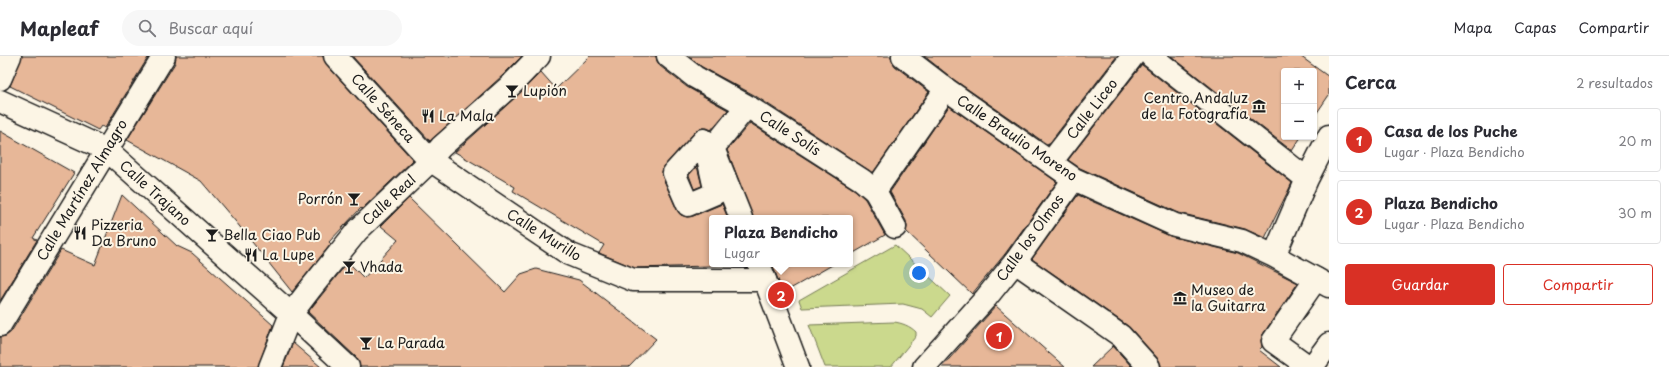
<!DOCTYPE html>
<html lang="es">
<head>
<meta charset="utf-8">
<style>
	body { margin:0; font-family:"Playpen Sans",sans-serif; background:#f7f7f7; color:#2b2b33 }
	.controls { position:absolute; right:12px; top:12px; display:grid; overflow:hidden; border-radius:4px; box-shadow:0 1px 3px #0004 }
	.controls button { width:36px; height:36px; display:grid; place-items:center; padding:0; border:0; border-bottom:1px solid #e1e1e2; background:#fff; color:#2b2b33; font:20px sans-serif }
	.you { position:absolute; left:919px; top:217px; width:14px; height:14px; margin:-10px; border:3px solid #fff; border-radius:50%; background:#1a73e8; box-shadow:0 0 0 6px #1a73e833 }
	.badge { display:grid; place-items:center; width:26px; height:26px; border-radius:50%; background:#d93025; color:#fff; font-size:13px; font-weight:700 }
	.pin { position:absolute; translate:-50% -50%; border:2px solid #fff; box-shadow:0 1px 4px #0006 }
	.popup { position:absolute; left:709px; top:159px; width:144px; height:52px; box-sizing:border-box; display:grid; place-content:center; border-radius:4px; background:#fff; filter:drop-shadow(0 1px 3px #0005); font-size:13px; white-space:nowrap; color:#7c7c81 }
	.popup b { font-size:15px; color:#2b2b33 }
	.popup::after { content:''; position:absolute; left:50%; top:100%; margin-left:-8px; border:8px solid transparent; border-top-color:#fff }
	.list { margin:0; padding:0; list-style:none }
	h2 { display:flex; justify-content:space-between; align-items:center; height:52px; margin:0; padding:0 16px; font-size:17px }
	h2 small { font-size:13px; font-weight:400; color:#7c7c81 }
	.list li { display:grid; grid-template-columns:26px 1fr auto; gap:12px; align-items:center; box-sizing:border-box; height:64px; margin:0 8px 8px; padding:0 8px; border:1px solid #e1e1e2; border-radius:4px }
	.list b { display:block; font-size:15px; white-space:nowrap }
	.list p { margin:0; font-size:13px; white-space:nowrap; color:#7c7c81 }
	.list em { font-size:13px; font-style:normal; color:#7c7c81 }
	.actions { display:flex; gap:8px; padding:12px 16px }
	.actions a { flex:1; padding:9px 0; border:1px solid #d93025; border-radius:4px; text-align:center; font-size:14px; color:#d93025 }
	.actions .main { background:#d93025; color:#fff }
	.icon { flex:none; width:22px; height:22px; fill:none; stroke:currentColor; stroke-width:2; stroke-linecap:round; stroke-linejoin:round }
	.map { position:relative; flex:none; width:1329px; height:311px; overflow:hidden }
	header { display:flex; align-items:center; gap:24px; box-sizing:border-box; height:56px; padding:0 20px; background:#fff; border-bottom:1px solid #e1e1e2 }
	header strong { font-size:19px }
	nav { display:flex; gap:22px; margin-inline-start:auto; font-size:14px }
	.search { width:280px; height:36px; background:#f7f7f7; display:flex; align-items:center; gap:10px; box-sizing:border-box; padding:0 14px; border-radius:22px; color:#7c7c81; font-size:15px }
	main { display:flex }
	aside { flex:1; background:#fff }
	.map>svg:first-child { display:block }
	.green { fill:#cbd98d; stroke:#747a54 }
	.building { fill:#e7b798; stroke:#1c1c1c }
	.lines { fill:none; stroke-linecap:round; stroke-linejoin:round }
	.pedestrian-casing { stroke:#1c1c1c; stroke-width:25 }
	.minor-casing { stroke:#1c1c1c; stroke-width:25 }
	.tertiary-casing { stroke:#1c1c1c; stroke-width:25 }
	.pedestrian { stroke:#fcf5e5; stroke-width:22 }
	.minor { stroke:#fcf5e5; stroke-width:22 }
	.tertiary { stroke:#fcf5e5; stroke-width:22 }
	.labels { text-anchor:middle; stroke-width:4; stroke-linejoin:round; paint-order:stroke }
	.poi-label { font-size:14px; fill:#1c1c1c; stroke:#fcf5e5; text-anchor:start }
	.street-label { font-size:14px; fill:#1c1c1c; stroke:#fcf5e5 }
</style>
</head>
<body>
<header>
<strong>Mapleaf</strong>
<div class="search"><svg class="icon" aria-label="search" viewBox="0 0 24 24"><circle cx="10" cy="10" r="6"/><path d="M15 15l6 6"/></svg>Buscar aquí</div>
<nav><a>Mapa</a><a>Capas</a><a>Compartir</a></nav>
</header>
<main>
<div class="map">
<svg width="1329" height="311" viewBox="0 0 1329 311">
	<rect width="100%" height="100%" fill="#fcf5e5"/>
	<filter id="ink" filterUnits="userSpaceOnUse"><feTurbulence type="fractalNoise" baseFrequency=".025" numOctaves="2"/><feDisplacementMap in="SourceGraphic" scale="8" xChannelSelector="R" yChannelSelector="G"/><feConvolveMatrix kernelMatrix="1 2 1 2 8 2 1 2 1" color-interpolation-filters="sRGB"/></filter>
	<g filter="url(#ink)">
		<path class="green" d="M895 189 950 240 932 261 922 253 903 248 802 252 799 244Z
			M894 266C902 267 910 270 916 276V280L891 311H825L809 269Z"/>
		<path class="building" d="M22 0H149L105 72 101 70 98 74 10 30Z
			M176 0H323L326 8 413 104 362 153 361 152 329 186 331 188 292 236 236 166 201 125 127 84 175 7Z
			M352 0H522L502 20 430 85Z
			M590 0H656L657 5 660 10 687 31 728 54 711 74 707 72H701L695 76 665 109 662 115 663 122 677 154 681 159 687 161 693 160 722 148 728 162H712V208L747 209 635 212 599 197 604 189 513 135 515 131 455 96 519 38 541 16 556 33Z
			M688 0H891L892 5 895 10 929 36 873 117 754 39 702 11Z
			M924 0H1117L1048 89 953 23Z
			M1171 0H1300L1329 21V39L1314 61V15H1284V81H1301L1292 95Z
			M1142 9 1292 127 1265 182 1245 173 1179 157 1080 112 1068 104Z
			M949 50 1057 126 1005 198 972 238 906 175 907 171 906 165 890 136Z
			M750 67 855 134 865 143 885 179 850 199V162H753L727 94Z
			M0 75 74 117 33 182 37 184 0 245Z
			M697 110 702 130 694 133 689 119Z
			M122 139 177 190 192 197 273 269 258 311H0V281L6 280 11 276 61 194 95 209Z
			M1078 139 1170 180 1238 197 1298 227 1263 278 1261 284 1262 291 1259 294 1281 311H1161L1158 303 1128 270 1032 203Z
			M409 142 505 236 521 218 536 213 579 224 656 283 629 311H360L357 302 308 256 348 206 364 222 398 184 381 170Z
			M772 208H834L783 237Z
			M996 250 1041 290 1065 311H942Z
			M293 287 321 311H283Z
			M1113 290 1132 311H1091Z"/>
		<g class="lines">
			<g class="pedestrian-casing">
				<path id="pedestrian" d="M668 0 695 21 747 50 862 124 875 135 895 171
					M0 23 10 0
					M0 45 107 94 291 258
					M704 84 716 137 688 149 674 117Z
					M741 162 713 92 747 50
					M1015 206 1121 280 1149 311
					M759 208 765 224
					M0 269 164 0
					M1309 311 1273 285 1316 223
					M1312 311 1329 288"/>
			</g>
			<g class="minor-casing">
				<path id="minor" d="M335 0 430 104 569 198 633 224H765L798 311
					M903 0 946 33 1074 123 1175 169 1242 185 1274 200 1329 230
					M1151 0 1307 123
					M1051 106 1133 0
					M875 135 946 33
					M1274 200 1307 123 1329 80
					M291 258 348 311
					M924 311 986 242 1015 206 1074 123"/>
			</g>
			<g class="tertiary-casing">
				<path id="tertiary" d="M270 311 291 258 311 232 357 175 424 111 441 91 511 29 539 0"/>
			</g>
			<use href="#pedestrian" class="pedestrian"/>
			<use href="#minor" class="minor"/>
			<use href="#tertiary" class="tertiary"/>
		</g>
	</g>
	<defs>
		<g id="bar-bare" transform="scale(1.08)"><path d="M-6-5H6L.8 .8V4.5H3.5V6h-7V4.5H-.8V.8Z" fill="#1c1c1c" stroke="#fcf5e5" stroke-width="2.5" paint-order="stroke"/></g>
		<g id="museum-bare" transform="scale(1.08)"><path d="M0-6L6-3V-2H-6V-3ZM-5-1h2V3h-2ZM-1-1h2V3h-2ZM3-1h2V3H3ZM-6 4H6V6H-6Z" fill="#1c1c1c" stroke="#fcf5e5" stroke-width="2.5" paint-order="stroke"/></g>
		<g id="restaurant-bare" transform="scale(1.08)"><path d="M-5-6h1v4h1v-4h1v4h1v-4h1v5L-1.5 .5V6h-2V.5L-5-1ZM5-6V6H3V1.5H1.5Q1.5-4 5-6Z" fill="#1c1c1c" stroke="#fcf5e5" stroke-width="2.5" paint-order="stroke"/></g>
	</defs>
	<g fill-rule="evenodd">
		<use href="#bar-bare" x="512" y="35"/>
		<use href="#museum-bare" x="1259" y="50"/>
		<use href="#restaurant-bare" x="428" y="60"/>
		<use href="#bar-bare" x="354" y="143"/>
		<use href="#restaurant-bare" x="80" y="177"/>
		<use href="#bar-bare" x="212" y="179"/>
		<use href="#restaurant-bare" x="251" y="199"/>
		<use href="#bar-bare" x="349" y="211"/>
		<use href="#museum-bare" x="1180" y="242"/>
		<use href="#bar-bare" x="366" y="287"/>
	</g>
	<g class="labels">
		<g class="poi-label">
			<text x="523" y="40">Lupión</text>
			<text x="1248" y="47" text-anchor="end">Centro Andaluz<tspan x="1248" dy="16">de la Fotografía</tspan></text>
			<text x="439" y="65">La Mala</text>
			<text x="343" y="148" text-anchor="end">Porrón</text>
			<text x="91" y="174">Pizzeria<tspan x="91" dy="16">Da Bruno</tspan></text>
			<text x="223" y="184">Bella Ciao Pub</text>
			<text x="262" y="204">La Lupe</text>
			<text x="360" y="216">Vhada</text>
			<text x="1191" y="239">Museo de<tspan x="1191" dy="16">la Guitarra</tspan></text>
			<text x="377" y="292">La Parada</text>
		</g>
		<g class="street-label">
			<text transform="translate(383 52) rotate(48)" y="5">Calle Séneca</text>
			<text transform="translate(1092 53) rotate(-52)" y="5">Calle Liceo</text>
			<text transform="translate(790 77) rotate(33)" y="5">Calle Solís</text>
			<text transform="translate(1017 82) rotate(34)" y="5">Calle Braulio Moreno</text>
			<text transform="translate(82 134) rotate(-59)" y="5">Calle Martínez Almagro</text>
			<text transform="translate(155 137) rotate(42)" y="5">Calle Trajano</text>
			<text transform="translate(389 144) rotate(-43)" y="5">Calle Real</text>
			<text transform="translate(544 179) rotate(32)" y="5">Calle Murillo</text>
			<text transform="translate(1030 182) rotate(-54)" y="5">Calle los Olmos</text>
		</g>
	</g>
</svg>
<div class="controls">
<button>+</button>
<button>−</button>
</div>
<div class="you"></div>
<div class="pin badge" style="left:999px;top:280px">1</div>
<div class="pin badge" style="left:781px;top:239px">2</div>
<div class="popup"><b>Plaza Bendicho</b>Lugar</div>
</div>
<aside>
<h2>Cerca<small>2 resultados</small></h2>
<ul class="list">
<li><span class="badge">1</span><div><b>Casa de los Puche</b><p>Lugar · Plaza Bendicho</p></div><em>20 m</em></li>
<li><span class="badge">2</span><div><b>Plaza Bendicho</b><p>Lugar · Plaza Bendicho</p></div><em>30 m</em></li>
</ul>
<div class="actions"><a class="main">Guardar</a><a>Compartir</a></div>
</aside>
</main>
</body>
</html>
